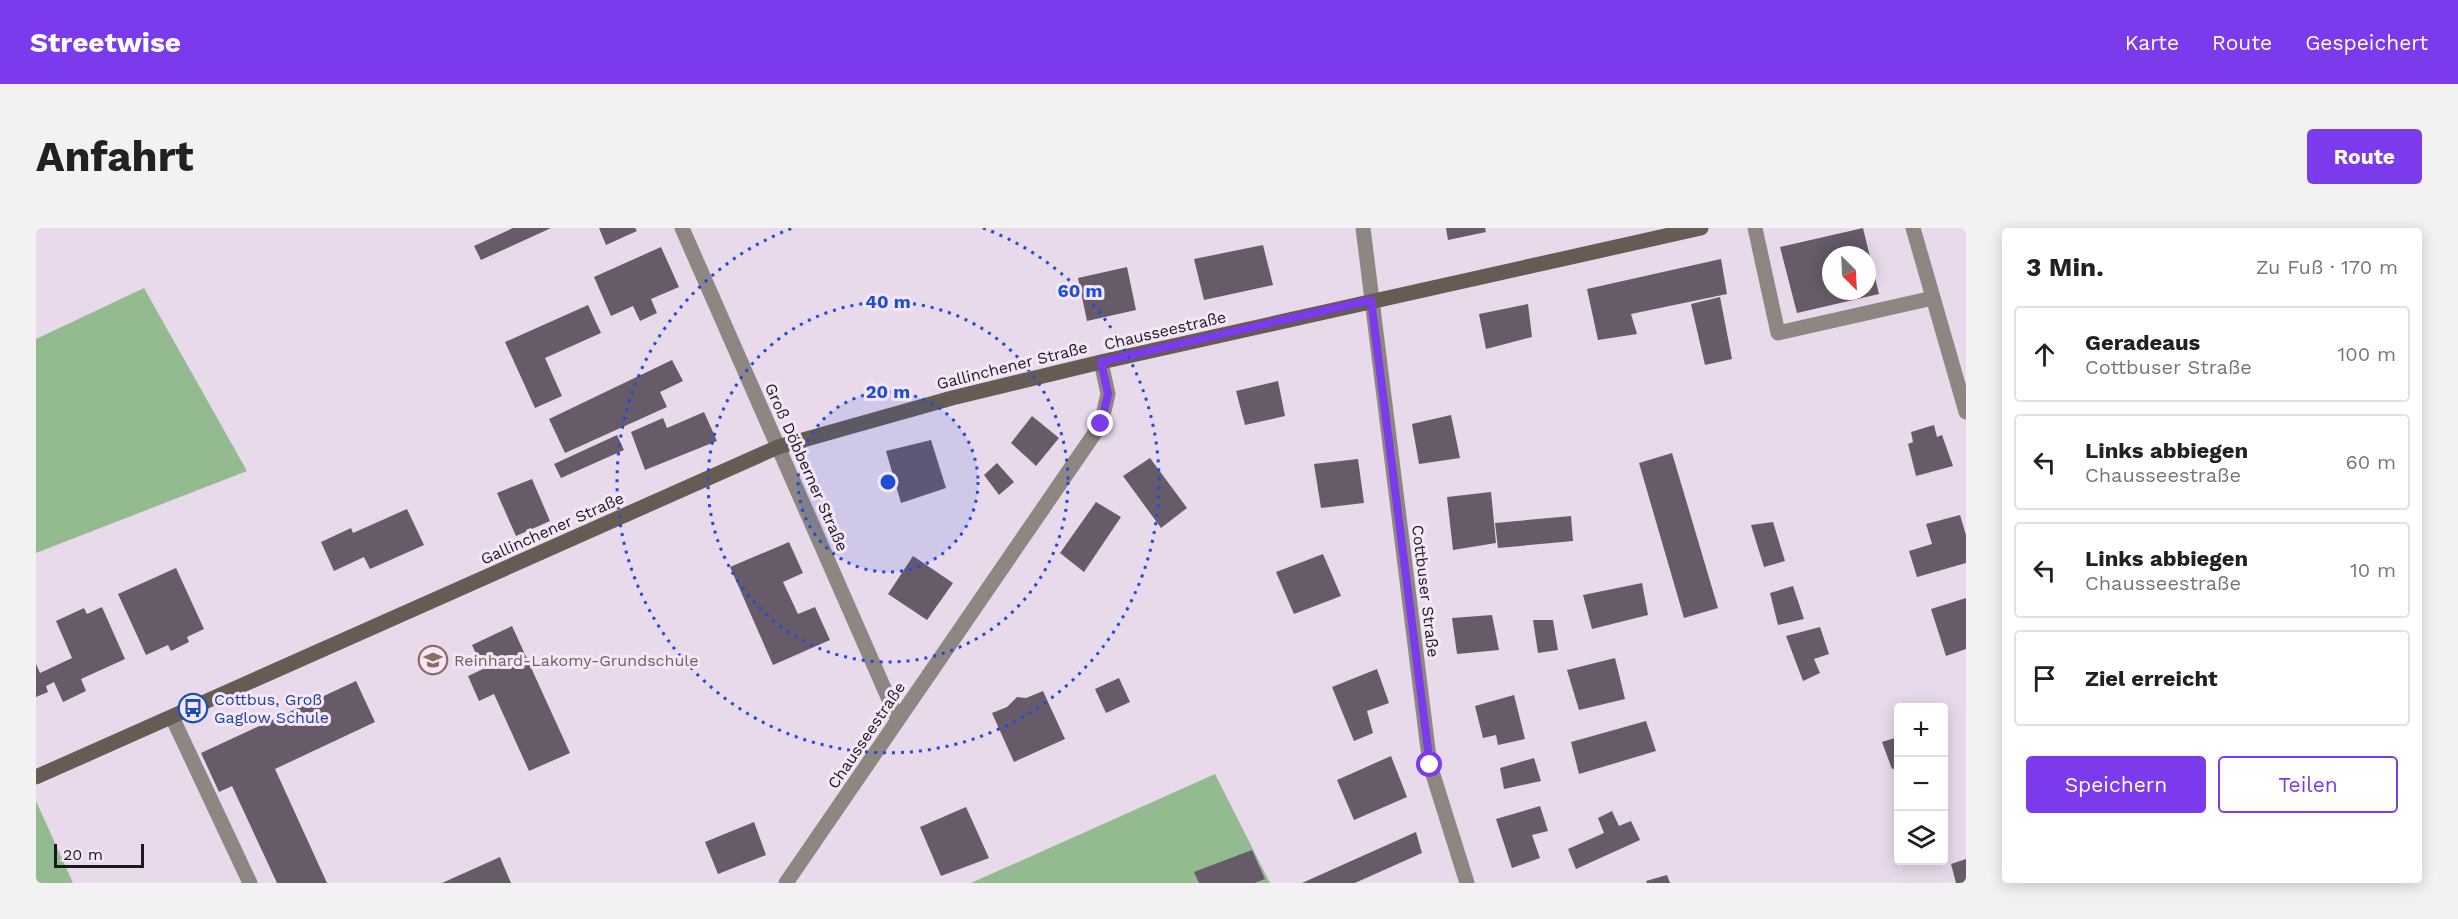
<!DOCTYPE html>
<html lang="de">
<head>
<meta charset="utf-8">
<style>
	body { margin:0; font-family:"Work Sans",sans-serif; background:#f2f2f2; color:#202124 }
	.controls { position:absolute; right:18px; bottom:18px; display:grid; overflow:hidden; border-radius:6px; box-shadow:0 3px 15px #0003 }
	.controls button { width:54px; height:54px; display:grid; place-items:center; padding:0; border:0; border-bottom:2px solid #e0e0e0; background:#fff; color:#202124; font:30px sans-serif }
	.compass { position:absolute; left:1786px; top:18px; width:54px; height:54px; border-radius:50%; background:#fff; box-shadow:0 3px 15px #0003; rotate:156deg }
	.scale { position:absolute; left:18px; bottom:15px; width:90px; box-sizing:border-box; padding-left:6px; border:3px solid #1d181e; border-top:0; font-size:16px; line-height:21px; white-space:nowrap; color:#1d181e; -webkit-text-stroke:4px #f5e7f8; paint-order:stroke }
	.stop { position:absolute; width:18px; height:18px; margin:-14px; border:4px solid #7c3aed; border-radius:50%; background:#fff }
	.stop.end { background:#7c3aed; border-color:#fff; box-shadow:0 2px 6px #0008 }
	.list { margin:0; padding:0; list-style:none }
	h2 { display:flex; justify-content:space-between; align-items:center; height:78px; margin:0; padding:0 24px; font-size:26px }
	h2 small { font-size:20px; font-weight:400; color:#757577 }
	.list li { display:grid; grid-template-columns:39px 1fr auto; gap:18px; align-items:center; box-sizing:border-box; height:96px; margin:0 12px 12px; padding:0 12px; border:2px solid #e0e0e0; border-radius:6px }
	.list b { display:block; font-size:22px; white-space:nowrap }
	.list p { margin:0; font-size:20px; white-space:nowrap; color:#757577 }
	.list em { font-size:20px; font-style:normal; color:#757577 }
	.actions { display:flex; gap:12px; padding:18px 24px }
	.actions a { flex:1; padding:14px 0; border:2px solid #7c3aed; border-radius:6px; text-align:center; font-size:21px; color:#7c3aed }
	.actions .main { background:#7c3aed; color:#fff }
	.icon { flex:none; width:33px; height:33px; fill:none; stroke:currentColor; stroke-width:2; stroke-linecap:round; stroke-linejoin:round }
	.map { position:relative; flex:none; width:1930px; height:655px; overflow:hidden; border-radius:6px }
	header { display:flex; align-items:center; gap:36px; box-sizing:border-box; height:84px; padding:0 30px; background:#7c3aed; color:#fff }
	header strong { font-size:28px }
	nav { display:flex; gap:33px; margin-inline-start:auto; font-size:21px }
	.intro { display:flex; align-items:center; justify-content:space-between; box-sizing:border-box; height:144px; padding:0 36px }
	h1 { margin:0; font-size:42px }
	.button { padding:15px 27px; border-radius:6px; background:#7c3aed; color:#fff; font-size:21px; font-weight:700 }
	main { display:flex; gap:36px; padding:0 36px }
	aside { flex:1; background:#fff; border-radius:6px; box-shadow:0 3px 15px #0003 }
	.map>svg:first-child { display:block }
	.green { fill:#93bb8f }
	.building { fill:#675b69; fill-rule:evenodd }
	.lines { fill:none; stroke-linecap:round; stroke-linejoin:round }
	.lane { stroke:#8e8681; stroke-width:15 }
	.street { stroke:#8e8681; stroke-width:15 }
	.secondary { stroke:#665c54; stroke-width:15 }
	.route { stroke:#7c3aed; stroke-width:8 }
	.ring { fill:none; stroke:#1d4ed8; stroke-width:3; stroke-dasharray:3 6 }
	.labels { text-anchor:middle; stroke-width:6; stroke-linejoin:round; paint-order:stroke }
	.street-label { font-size:16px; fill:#1d181e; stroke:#f5e7f8 }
	.education-label { font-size:16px; fill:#785e54; stroke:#f5e7f8; text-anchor:start }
	.transit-label { font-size:16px; fill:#164399; stroke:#f5e7f8; text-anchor:start }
	.centre { fill:#1d4ed8; stroke:#f5e7f8; stroke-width:3 }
	.ring-label { font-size:18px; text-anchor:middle; font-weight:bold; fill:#1d4ed8; stroke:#f5e7f8; stroke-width:6; stroke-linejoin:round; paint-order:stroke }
</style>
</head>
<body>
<header>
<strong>Streetwise</strong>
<nav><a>Karte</a><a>Route</a><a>Gespeichert</a></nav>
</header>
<div class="intro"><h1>Anfahrt</h1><a class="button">Route</a></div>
<main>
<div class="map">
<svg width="1930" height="655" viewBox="0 0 1930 655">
	<rect width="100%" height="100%" fill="#e8daeb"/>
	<path class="green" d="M108 60 211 243 0 325V111Z
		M1179 546 1234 655H935Z
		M0 573 37 655H0Z"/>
	<path class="building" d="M477 0H515L445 32 438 18Z
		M563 0H599L601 3 570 17Z
		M1410 0H1449L1450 4 1412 12Z
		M1827 0 1843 66 1761 85 1744 19ZM1795 27H1831V63H1795Z
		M1227 17 1237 57 1168 72 1158 31Z
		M625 19 643 59 615 71 621 85 604 93 597 78 575 88 558 49Z
		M1685 31 1691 66 1595 86 1601 106 1562 112 1551 61Z
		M1091 39 1100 82 1051 93 1042 50Z
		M1684 69 1696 131 1669 137 1655 76Z
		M1492 76 1496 109 1450 121 1443 86Z
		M552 77 565 105 509 130 526 168 499 180 469 114Z
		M636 132 647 153 624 164 631 179 529 225 513 191Z
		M1242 153 1249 188 1209 197 1200 163Z
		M668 184 681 213 609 242 595 204 627 190 631 200Z
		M1415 187 1424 230 1383 236 1376 196Z
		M996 188 1023 210 1000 238 975 215Z
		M1898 197 1901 209 1906 207 1917 238 1880 248 1872 216 1877 214 1875 204Z
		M581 207 588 222 525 250 518 236Z
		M895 212 910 260 865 275 850 223Z
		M1636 225 1682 380 1648 390 1603 235Z
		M1114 230 1151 280 1125 300 1087 248Z
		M1322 231 1328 275 1285 280 1278 236Z
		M961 235 978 254 963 267 948 247Z
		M496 251 514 293 480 308 461 265Z
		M1455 264 1460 315 1417 322 1411 269Z
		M1060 274 1085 289 1048 344 1024 325Z
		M371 281 388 317 334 341 328 329 298 343 285 314 315 300 317 305Z
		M1924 287 1930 307V335L1881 349 1873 323 1896 316 1890 296Z
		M1535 288 1537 313 1462 320 1459 295Z
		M1737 294 1749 333 1728 339 1715 297Z
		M753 314 767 345 747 354 762 386 779 379 794 412 737 437 694 339Z
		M1287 326 1305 368 1258 386 1240 344Z
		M877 328 917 355 891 392 852 366Z
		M140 340 168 401 151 409 153 414 135 423 132 417 110 427 82 366Z
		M1606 355 1612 387 1556 401 1547 367Z
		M1757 358 1768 391 1742 397 1734 365Z
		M1930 370V421L1910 428 1895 381Z
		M66 379 89 431 45 451 50 463 27 474 18 454 10 458 12 464 0 469V436L4 445 36 430 20 393 48 380 51 386Z
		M1456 387 1463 422 1421 426 1416 390Z
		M1497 392H1517L1522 422 1502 425Z
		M476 398 534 525 493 543 458 466 443 473 432 448 447 441 436 417Z
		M1784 399 1793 426 1778 431 1784 445 1767 453 1750 408Z
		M1579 430 1589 471 1543 482 1531 442Z
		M1341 441 1353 475 1331 483 1337 505 1318 513 1296 459Z
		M1083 450 1094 474 1070 485 1059 461Z
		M320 453 339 494 239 541 291 655H241L196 558 183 564 165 525Z
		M1007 463 1029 511 978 534 956 485 971 479 981 469 990 470Z
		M1478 467 1489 511 1462 517 1460 507 1447 510 1439 478Z
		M1610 493 1620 523 1543 546 1535 514Z
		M1862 509V539L1856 541 1846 514Z
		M1355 528 1371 569 1318 592 1301 552Z
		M1498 530 1505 553 1468 561 1464 540Z
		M1504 578 1512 603 1496 607 1504 630 1476 640 1460 591Z
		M930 579 953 630 905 648 884 599Z
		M1576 583 1583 598 1595 593 1604 612 1540 641 1532 621 1568 605 1562 590Z
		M718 594 730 627 682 646 669 614Z
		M1380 604 1386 625 1319 655H1266Z
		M1216 622 1229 651 1219 655H1163L1158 644Z
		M464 629 475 655H406Z
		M1930 631V655H1920L1915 636Z
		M1631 647 1634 655H1611L1610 653Z"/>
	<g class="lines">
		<path class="lane" d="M1719 0 1742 105 1897 70
			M136 489 214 655"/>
		<path class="street" d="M646 0 862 492
			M1327 0 1394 537 1431 655
			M1877 0 1930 184
			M750 655 1065 196 1072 166 1065 134"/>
		<path class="secondary" d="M0 549 742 219 916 170 1065 134 1665 0"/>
	</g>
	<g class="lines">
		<path class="route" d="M1065 196 1072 166 1065 134 1335 72 1394 537"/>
	</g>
	<circle cx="852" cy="254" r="90" fill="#1d4ed8" fill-opacity=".12"/>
	<g class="ring">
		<circle cx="852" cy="254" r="90"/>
		<circle cx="852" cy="254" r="180"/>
		<path d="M947 0A271 271 0 1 1 757 0"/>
	</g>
	<defs>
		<g id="school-ring" transform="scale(1.5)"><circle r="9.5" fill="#f5e7f8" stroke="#8d6e63" stroke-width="1.5"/><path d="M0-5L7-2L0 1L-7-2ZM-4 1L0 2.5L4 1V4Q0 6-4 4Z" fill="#8d6e63"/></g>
		<g id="bus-ring" transform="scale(1.5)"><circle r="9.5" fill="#f5e7f8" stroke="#1a4fb4" stroke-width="1.5"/><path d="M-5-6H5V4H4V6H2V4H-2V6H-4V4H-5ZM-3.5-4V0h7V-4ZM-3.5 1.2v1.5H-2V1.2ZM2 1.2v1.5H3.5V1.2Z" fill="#1a4fb4"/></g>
	</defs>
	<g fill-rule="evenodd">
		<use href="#school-ring" x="397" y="432"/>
		<use href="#bus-ring" x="157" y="480"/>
	</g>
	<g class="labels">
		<g class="street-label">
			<text transform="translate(1129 102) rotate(-13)" y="6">Chausseestraße</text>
			<text transform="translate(976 137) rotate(-14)" y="6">Gallinchener Straße</text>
			<text transform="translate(771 239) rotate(66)" y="6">Groß Döbberner Straße</text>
			<text transform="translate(516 300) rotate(-24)" y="6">Gallinchener Straße</text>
			<text transform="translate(1390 363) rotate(83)" y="6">Cottbuser Straße</text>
			<text transform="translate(830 507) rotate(-56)" y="6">Chausseestraße</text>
		</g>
		<g class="education-label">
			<text x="418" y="438">Reinhard-Lakomy-Grundschule</text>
		</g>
		<g class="transit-label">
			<text x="178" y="477">Cottbus, Groß<tspan x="178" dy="18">Gaglow Schule</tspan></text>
		</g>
	</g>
	<circle cx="852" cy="254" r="9" class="centre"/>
	<g class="ring-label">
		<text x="1044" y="69">60 m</text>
		<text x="852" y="80">40 m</text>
		<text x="852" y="170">20 m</text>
	</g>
</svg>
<div class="controls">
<button>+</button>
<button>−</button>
<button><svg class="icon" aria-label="layers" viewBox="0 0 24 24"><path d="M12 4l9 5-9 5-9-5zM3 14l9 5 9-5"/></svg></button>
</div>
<svg class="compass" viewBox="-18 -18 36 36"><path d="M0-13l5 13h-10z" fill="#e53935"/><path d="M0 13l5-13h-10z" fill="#757577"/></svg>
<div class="scale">20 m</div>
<div class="stop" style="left:1394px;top:537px"></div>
<div class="stop end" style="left:1065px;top:196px"></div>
</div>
<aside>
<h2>3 Min.<small>Zu Fuß · 170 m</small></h2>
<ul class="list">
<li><svg class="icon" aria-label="ahead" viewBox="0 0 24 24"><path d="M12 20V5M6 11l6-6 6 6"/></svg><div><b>Geradeaus</b><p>Cottbuser Straße</p></div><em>100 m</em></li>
<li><svg class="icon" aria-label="left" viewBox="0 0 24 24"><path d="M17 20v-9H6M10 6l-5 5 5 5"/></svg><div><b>Links abbiegen</b><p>Chausseestraße</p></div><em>60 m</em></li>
<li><svg class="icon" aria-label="left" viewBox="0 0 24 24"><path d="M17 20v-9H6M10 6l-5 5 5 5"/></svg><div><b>Links abbiegen</b><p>Chausseestraße</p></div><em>10 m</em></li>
<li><svg class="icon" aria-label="arrive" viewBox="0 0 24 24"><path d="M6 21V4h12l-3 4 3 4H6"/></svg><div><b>Ziel erreicht</b></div></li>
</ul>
<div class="actions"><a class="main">Speichern</a><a>Teilen</a></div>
</aside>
</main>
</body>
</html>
